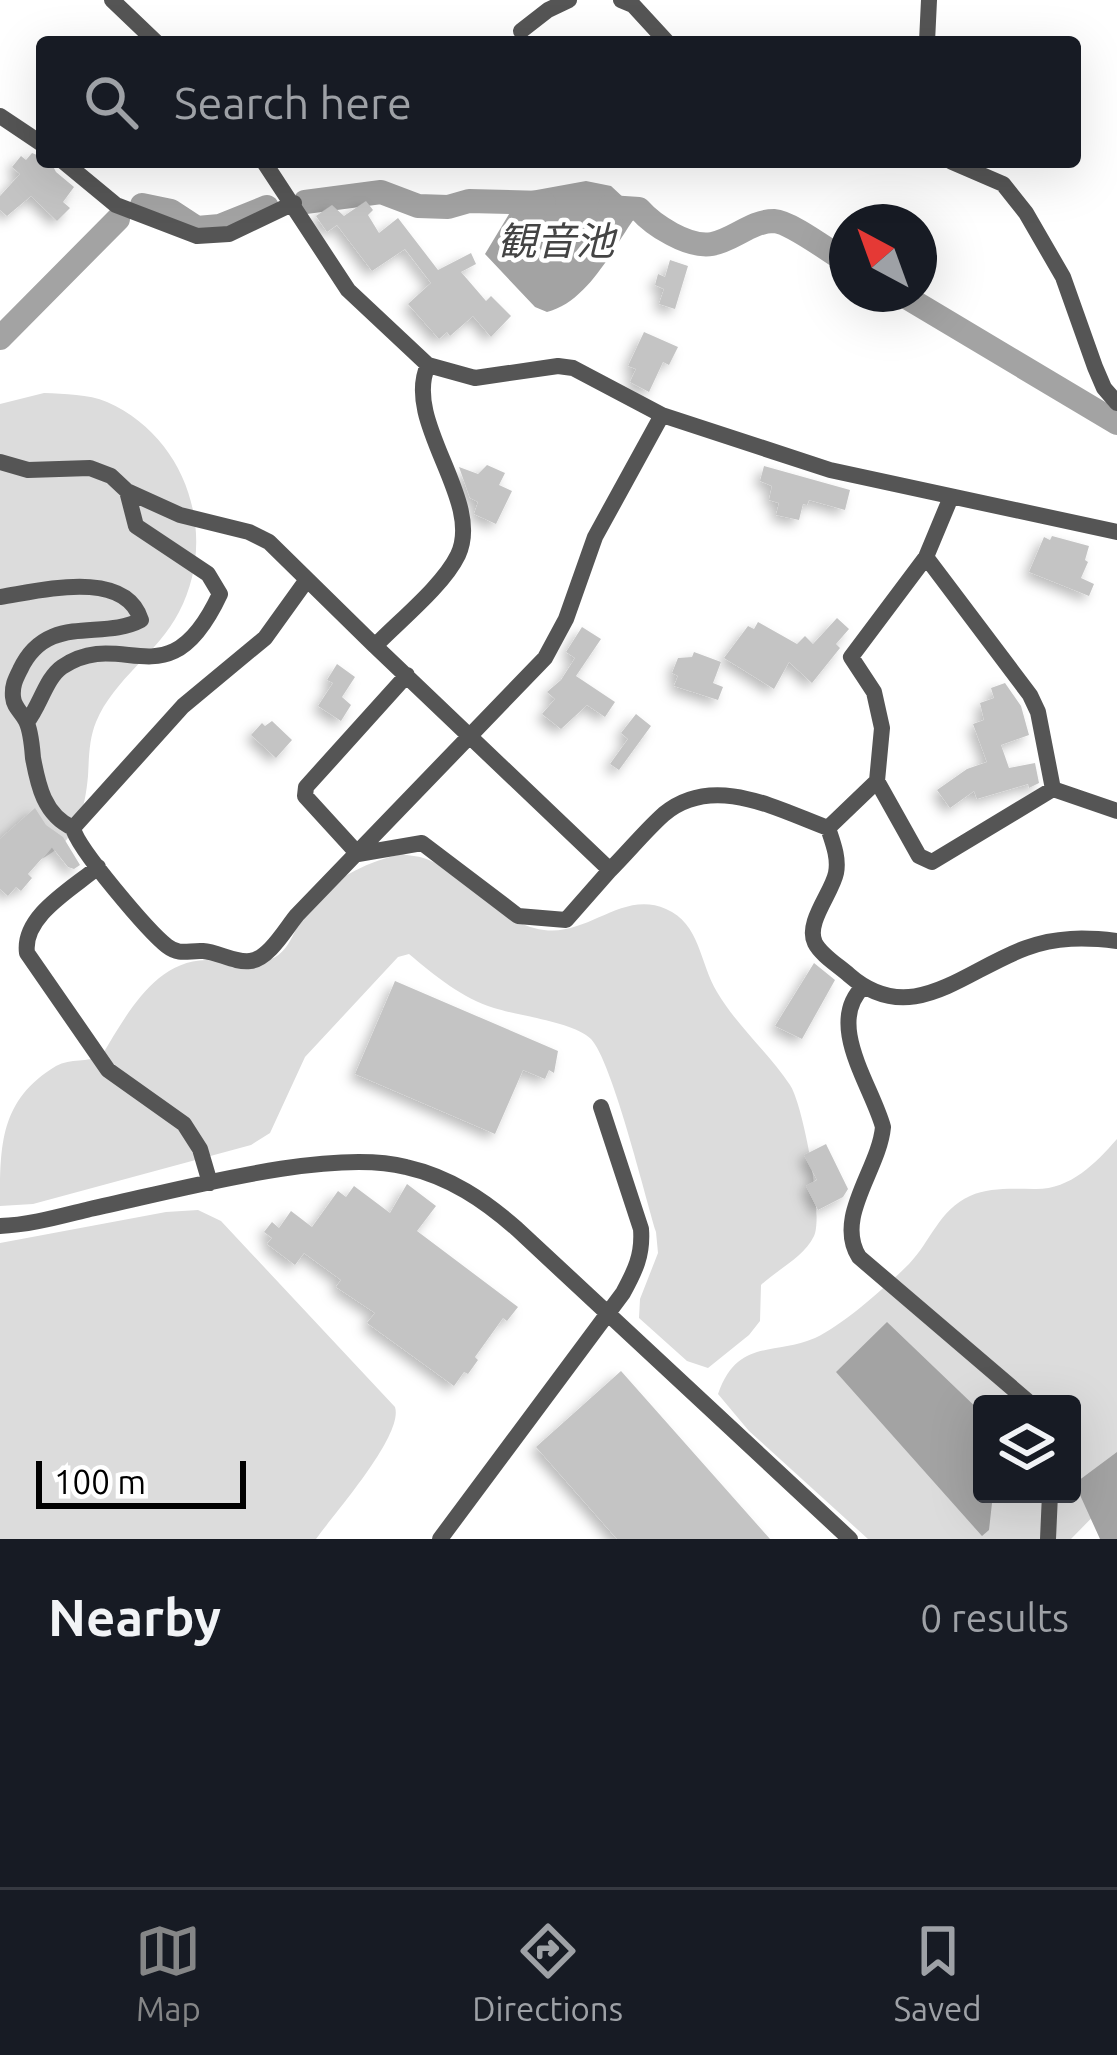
<!DOCTYPE html>
<html lang="en">
<head>
<meta charset="utf-8">
<style>
	body { margin:0; font-family:Ubuntu,"Noto Sans JP",sans-serif; background:#20242c; color:#f1f3f6 }
	.controls { position:absolute; right:36px; bottom:36px; display:grid; overflow:hidden; border-radius:12px; box-shadow:0 12px 48px #0002 }
	.controls button { width:108px; height:108px; display:grid; place-items:center; padding:0; border:0; border-bottom:3px solid #363941; background:#171b24; color:#f1f3f6; font:60px sans-serif }
	.compass { position:absolute; left:829px; top:204px; width:108px; height:108px; border-radius:50%; background:#171b24; box-shadow:0 12px 48px #0002; rotate:319deg }
	.scale { position:absolute; left:36px; bottom:30px; width:210px; box-sizing:border-box; padding-left:12px; border:6px solid #000; border-top:0; font-size:33px; line-height:42px; white-space:nowrap; color:#000; -webkit-text-stroke:9px #fff; paint-order:stroke }
	.list { margin:0; padding:0; list-style:none }
	h2 { display:flex; justify-content:space-between; align-items:center; height:156px; margin:0; padding:0 48px; font-size:51px }
	h2 small { font-size:39px; font-weight:400; color:#9ea1a6 }
	.icon { flex:none; width:66px; height:66px; fill:none; stroke:currentColor; stroke-width:2; stroke-linecap:round; stroke-linejoin:round }
	.map { position:relative; flex:none; width:1117px; height:1539px; overflow:hidden }
	.search { position:absolute; background:#171b24; box-shadow:0 12px 48px #0002; left:36px; right:36px; top:36px; height:132px; display:flex; align-items:center; gap:30px; box-sizing:border-box; padding:0 42px; border-radius:12px; color:#9ea1a6; font-size:45px }
	.sheet { height:348px; background:#171b24 }
	nav { display:flex; justify-content:space-around; align-items:center; box-sizing:border-box; height:168px; border-top:3px solid #363941; background:#171b24; font-size:33px; color:#9ea1a6 }
	nav a { display:grid; justify-items:center; gap:6px }
	nav .on { color:#858687 }
	.map>svg:first-child { display:block }
	.green { fill:#dcdcdc; fill-rule:evenodd }
	.water { fill:#a3a3a3 }
	.lines { fill:none; stroke-linecap:round; stroke-linejoin:round }
	.river { stroke:#a3a3a3; stroke-width:24 }
	.building { fill:#c4c4c4; filter:url(#shadow) }
	.minor { stroke:#555; stroke-width:16 }
	.labels { text-anchor:middle; stroke-width:9; stroke-linejoin:round; paint-order:stroke }
	.water-label { font-size:39px; font-style:italic; fill:#444; stroke:#fff }
</style>
</head>
<body>
<div class="map">
<svg width="1117" height="1539" viewBox="0 0 1117 1539">
	<defs>
		<filter id="shadow"><feDropShadow dx="-5.5" dy="5.5" stdDeviation="6" flood-color="#0004"/></filter>
	</defs>
	<rect width="100%" height="100%" fill="#fff"/>
	<path class="green" d="M44 393C65 394 88 394 107 402 187 437 219 536 179 612 158 653 114 679 96 722 89 739 89 758 88 776 82 843 58 854 0 878V404Z
		M402 854C410 856 421 856 429 860 471 878 495 923 544 930 589 936 622 890 666 909 700 923 700 964 717 992 737 1026 768 1052 790 1085 803 1104 824 1216 814 1236 804 1257 778 1269 761 1285L760 1321 749 1335 708 1368 687 1361 639 1318 640 1299 658 1253 656 1232C645 1196 612 1061 591 1039 574 1022 519 1016 494 1008 462 998 435 976 409 954L398 957 305 1057 270 1133 251 1145 33 1204 0 1206C0 1144 0 1100 56 1066 71 1058 87 1063 102 1055 126 1016 154 961 206 960 225 960 254 965 271 959 294 951 297 915 313 900 339 876 369 861 402 854Z
		M1117 1139V1492L1071 1539H868L749 1431 718 1394C738 1338 773 1356 815 1338 842 1326 888 1285 909 1264 931 1241 939 1210 970 1196 990 1187 1013 1189 1034 1189 1070 1190 1095 1164 1117 1139ZM982 1404H1072V1494H982Z
		M198 1210 221 1221 395 1407C404 1435 334 1514 316 1539H0V1243L166 1212Z"/>
	<path class="water" d="M586 181 611 186 639 212C614 245 590 301 547 312L535 307 485 254 514 206 509 195Z
		M887 1322 982 1413V1494H993L989 1530 982 1536 836 1372Z
		M1117 1452V1539H1100L1080 1495 1078 1481Z"/>
	<g class="lines">
		<path class="river" d="M305 202 381 192 418 206 448 207 469 201 544 203
			M142 205 171 211 197 228 220 226 267 207
			M609 207 639 209C653 225 688 248 712 244 734 240 751 221 774 221 791 222 830 252 847 262
			M901 294 1117 423
			M0 338 118 219"/>
	</g>
	<path class="building" d="M32 153 42 157V162H51L56 172 74 187 63 202 70 208 57 221 31 196 7 216 0 210V196L20 174 12 167 21 156 26 160Z
		M366 201 373 210 368 215 379 233 398 218 438 270 471 253 476 264 461 272 486 301 491 296 511 316 491 337 473 316 450 336 447 332 439 339 408 304 431 283 405 249 372 271 337 225 327 232 316 216 332 205 344 216Z
		M670 260 688 266 675 309 659 304 664 289 655 285 658 274 665 277Z
		M644 332 678 347 669 365 663 362 649 392 630 382 636 369 628 366Z
		M487 465 505 473 499 485 512 491 496 524 474 514 478 502 470 498 459 467 478 474Z
		M764 466 850 490 845 510 809 500 807 505 803 504 799 520 776 515 779 503 769 500 772 486 760 481Z
		M1052 536 1089 546 1085 560 1088 562 1081 578 1094 584 1089 596 1029 572 1044 537 1050 540Z
		M837 618 849 629 836 644 840 648 812 683 789 662 774 689 724 658 748 626 754 629 758 622 797 644 805 636 813 644Z
		M582 627 601 639 576 676 615 702 605 717 587 705 561 729 542 714 555 699 547 692 561 680 575 658 566 652Z
		M694 652 721 662 713 683 723 687 718 700 674 686 678 676 672 673 678 658 692 657Z
		M337 664 355 677 342 697 351 705 341 721 318 706 333 683 327 680Z
		M1005 683 1021 706 1029 735 1001 745 1009 768 1035 763 1039 783 1029 788 1028 784 977 799 974 791 950 808 937 790 967 769 987 762 973 724 984 720 980 703 994 698 991 688Z
		M636 714 651 726 619 770 610 764 628 739 621 733Z
		M272 721 292 740 276 758 251 735 262 723 265 726Z
		M35 808 46 825 63 837 80 865 74 869 68 867 52 847 28 874 32 878 21 891 16 887 8 896 0 889V839Z
		M814 963 835 980 802 1039 775 1026Z
		M395 981 558 1051 554 1073 549 1070 545 1079 523 1070 495 1134 355 1074Z
		M826 1144 848 1189 843 1197 818 1210 806 1186 817 1180 804 1155Z
		M407 1184 436 1206 417 1231 518 1307 507 1321 503 1318 475 1357 478 1360 468 1374 464 1372 454 1386 367 1323 375 1313 336 1287 341 1280 304 1253 295 1265 267 1244 272 1238 264 1232 272 1222 279 1228 291 1211 312 1227 338 1191 346 1197 354 1186 390 1213Z
		M621 1371 770 1539H617L536 1447Z"/>
	<g class="lines">
		<path class="minor" d="M112 0 156 42
			M621 0 633 5 667 42
			M521 31 548 10 569 0
			M927 42 929 0
			M0 116 42 144
			M64 162 116 205 197 236 229 234 294 203
			M264 162 348 290 428 365 475 378 558 366 573 368 662 415 830 470 1117 532
			M952 162 1003 184 1026 213 1063 277 1095 367 1104 388 1117 403
			M428 365C402 422 484 500 458 555 443 586 399 621 375 646L610 870C628 852 645 831 664 814 713 773 777 809 828 828 833 843 839 858 836 873 832 893 805 923 815 943 821 955 839 966 849 975 911 1029 963 971 1026 948 1056 937 1085 937 1117 941
			M0 462 28 470 90 468 111 476 127 491 180 515 249 532 269 542 375 646
			M926 557 1030 695 1038 712 1053 789 932 862 919 856 877 781 882 728 874 692 851 657Z
			M926 557 951 497
			M306 581 265 638 183 706 73 828C77 848 149 932 167 946 180 956 189 950 203 951 218 952 235 963 250 961 269 959 286 928 297 915L545 658 566 619 595 537 662 415
			M0 597C40 591 125 568 141 620 102 641 47 612 20 670 15 680 12 686 13 697 14 708 21 711 26 721 31 731 32 746 33 758 38 785 44 815 73 828
			M407 675 306 787 305 796 358 854 422 843 518 916 566 920 610 870
			M27 722C40 706 46 678 62 667 124 625 168 705 220 594L208 574 136 526 127 491
			M1053 789 1117 811
			M828 828 877 781
			M98 867C72 889 22 916 27 953L108 1070 184 1124 200 1149 210 1183
			M863 987C825 1024 872 1086 883 1127 879 1170 834 1217 859 1257L1031 1404
			M0 1226C30 1225 61 1216 90 1209 171 1192 329 1147 406 1167 450 1177 484 1200 517 1229L850 1539
			M440 1539 623 1293C635 1271 643 1255 641 1229L601 1107
			M1048 1539 1050 1494"/>
	</g>
	<g class="labels">
		<g class="water-label">
			<text x="556" y="255">観音池</text>
		</g>
	</g>
</svg>
<div class="controls">
<button><svg class="icon" aria-label="layers" viewBox="0 0 24 24"><path d="M12 4l9 5-9 5-9-5zM3 14l9 5 9-5"/></svg></button>
</div>
<svg class="compass" viewBox="-18 -18 36 36"><path d="M0-13l5 13h-10z" fill="#e53935"/><path d="M0 13l5-13h-10z" fill="#9ea1a6"/></svg>
<div class="scale">100 m</div>
<div class="search"><svg class="icon" aria-label="search" viewBox="0 0 24 24"><circle cx="10" cy="10" r="6"/><path d="M15 15l6 6"/></svg>Search here</div>
</div>
<section class="sheet">
<h2>Nearby<small>0 results</small></h2>
<ul class="list">
</ul>
</section>
<nav>
<a class="on"><svg class="icon" aria-label="map" viewBox="0 0 24 24"><path d="M3 6l6-2 6 2 6-2v14l-6 2-6-2-6 2zM9 4v14M15 6v14"/></svg>Map</a>
<a><svg class="icon" aria-label="directions" viewBox="0 0 24 24"><path d="M12 3l9 9-9 9-9-9zM9 14v-3h6M13 9l2 2-2 2"/></svg>Directions</a>
<a><svg class="icon" aria-label="saved" viewBox="0 0 24 24"><path d="M7 4h10v16l-5-4-5 4z"/></svg>Saved</a>
</nav>
</body>
</html>
